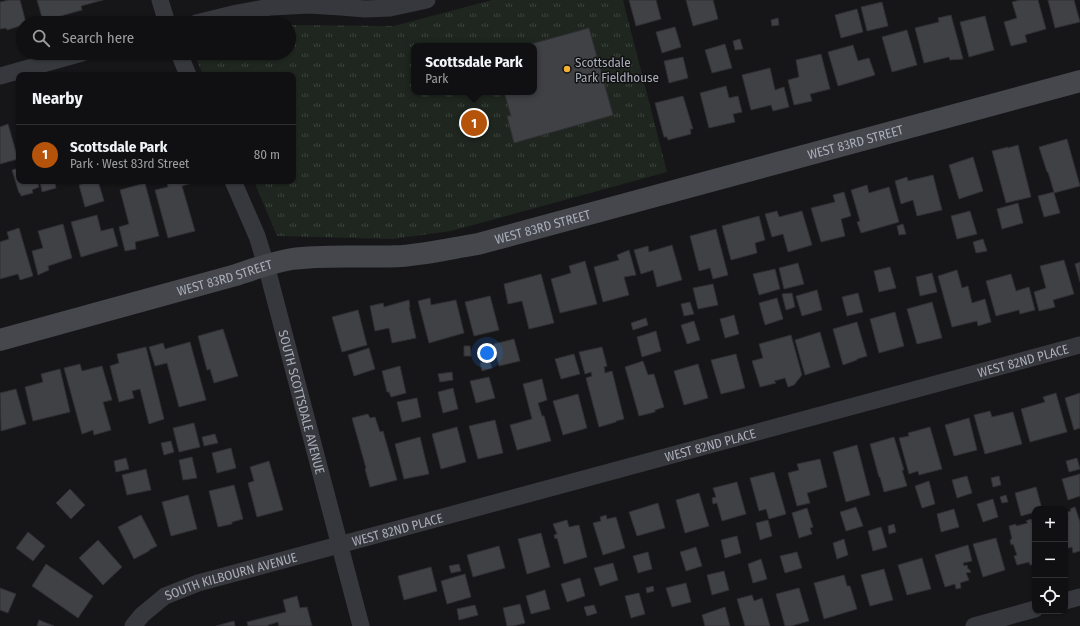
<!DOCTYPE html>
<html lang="en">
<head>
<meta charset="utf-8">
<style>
	body { margin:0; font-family:"Fira Sans Condensed",sans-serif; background:#1e1e20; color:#f1f3f6 }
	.controls { position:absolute; right:12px; bottom:12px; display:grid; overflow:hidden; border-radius:8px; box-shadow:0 1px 3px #0004 }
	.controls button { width:36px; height:36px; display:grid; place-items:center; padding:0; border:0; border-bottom:1px solid #303032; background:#101012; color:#f1f3f6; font:20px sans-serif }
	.you { position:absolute; left:487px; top:353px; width:14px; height:14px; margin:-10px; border:3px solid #fff; border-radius:50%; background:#1a73e8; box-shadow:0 0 0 6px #1a73e833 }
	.badge { display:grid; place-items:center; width:26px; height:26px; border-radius:50%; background:#b45309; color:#fff; font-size:13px; font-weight:700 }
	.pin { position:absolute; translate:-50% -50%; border:2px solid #fff; box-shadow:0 1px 4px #0006 }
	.popup { position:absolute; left:411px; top:43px; width:126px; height:52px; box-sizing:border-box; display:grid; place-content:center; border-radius:8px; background:#101012; filter:drop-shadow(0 1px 3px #0005); font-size:13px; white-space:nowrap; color:#9c9d9f }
	.popup b { font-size:15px; color:#f1f3f6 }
	.popup::after { content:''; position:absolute; left:50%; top:100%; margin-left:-8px; border:8px solid transparent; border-top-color:#101012 }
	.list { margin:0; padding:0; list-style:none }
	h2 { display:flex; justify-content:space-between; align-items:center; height:52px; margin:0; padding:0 16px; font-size:17px }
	h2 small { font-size:13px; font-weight:400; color:#9c9d9f }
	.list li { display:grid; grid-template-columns:26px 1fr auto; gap:12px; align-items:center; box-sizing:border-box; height:60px; padding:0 16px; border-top:1px solid #303032 }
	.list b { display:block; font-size:15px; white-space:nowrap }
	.list p { margin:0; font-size:13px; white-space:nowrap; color:#9c9d9f }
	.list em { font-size:13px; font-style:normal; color:#9c9d9f }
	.icon { flex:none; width:22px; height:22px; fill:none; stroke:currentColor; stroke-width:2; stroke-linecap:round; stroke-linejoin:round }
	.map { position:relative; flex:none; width:1080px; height:626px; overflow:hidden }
	.search { position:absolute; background:#101012; box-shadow:0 1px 3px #0004; left:16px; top:16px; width:280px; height:44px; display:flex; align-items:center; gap:10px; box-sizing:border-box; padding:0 14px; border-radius:22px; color:#9c9d9f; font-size:15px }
	.panel { position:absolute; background:#101012; box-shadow:0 1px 3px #0004; left:16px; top:72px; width:280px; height:112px; border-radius:8px }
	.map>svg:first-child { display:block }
	.park { fill:url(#park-tufts); fill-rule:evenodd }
	.building { fill:#404145; stroke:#303034 }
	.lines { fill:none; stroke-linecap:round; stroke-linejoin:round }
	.street { stroke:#37383d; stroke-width:17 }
	.secondary { stroke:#45474d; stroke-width:22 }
	.poi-dot { fill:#f2b134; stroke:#111113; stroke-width:1.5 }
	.labels { text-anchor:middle; stroke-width:3; stroke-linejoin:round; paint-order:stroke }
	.poi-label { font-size:13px; fill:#a8adb8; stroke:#111113; text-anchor:start }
	.street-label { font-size:13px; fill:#a8adb8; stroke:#111113 }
</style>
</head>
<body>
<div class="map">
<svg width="1080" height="626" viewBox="0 0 1080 626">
	<defs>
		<pattern id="park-tufts" width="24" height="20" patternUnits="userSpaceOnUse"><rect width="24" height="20" fill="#1e261f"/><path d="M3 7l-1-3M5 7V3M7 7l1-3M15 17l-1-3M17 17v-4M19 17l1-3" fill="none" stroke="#3c433d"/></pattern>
	</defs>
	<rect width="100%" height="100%" fill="#161618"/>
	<path class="park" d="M492 0H623L667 172 451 231 393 239 277 236 254 181H293V75H203L194 53H289V25L394 26ZM414 46H534V92H414Z"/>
	<path class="building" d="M9 0H20L26 23H23V25L7 30 6 28 0 29V2Z
		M37 0H103L81 6 82 10 43 21Z
		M629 0H656L661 19 636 26Z
		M686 0H713L718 19 693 26Z
		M1020 0H1038L1046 29 1025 35 1027 42 1011 46 1004 22 1017 18 1012 2Z
		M1048 0H1074L1080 22 1055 28Z
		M882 2 888 26 867 31 861 7Z
		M857 9 863 32 841 38 835 15Z
		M951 15 963 59 950 60 949 57 924 63 915 28 939 22 938 18Z
		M985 16 994 50 969 57 960 22Z
		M778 18 779 25 772 26 771 20Z
		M675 27 681 47 662 53 656 32Z
		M589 28 613 115 514 143 507 116H511L504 92H534V46H524Z
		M907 30 917 65 892 72 882 37Z
		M740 39 743 49 735 50 733 41Z
		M725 44 732 68 712 73 705 50Z
		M853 45 858 61 869 58 875 75 838 86 828 52Z
		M821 54 830 89 810 94 812 101 794 105 788 80 799 77 796 60Z
		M683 57 688 78 669 83 664 61Z
		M770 68 775 90 784 87 789 107 773 111 771 105 751 110 742 75Z
		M726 86 729 98 738 96 742 112 733 114 735 122 709 128 700 93Z
		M683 96 693 129H690L691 134 668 140 667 137H664L655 103Z
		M8 124 18 159 0 164V127Z
		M1067 139 1080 186 1054 193 1060 213 1044 217 1038 196 1054 192 1048 172H1047L1039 147Z
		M1018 145 1031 197 1006 203 992 151 1008 147V148Z
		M973 157 983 191 959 199 949 165Z
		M19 168V181H37L39 187 32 190 33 193 21 196 20 193H19L12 170Z
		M933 175 942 210 917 216 913 200 901 204 895 181 907 177 908 181Z
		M40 181H60V182L55 183 56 188 42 192Z
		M91 181H98L104 201 85 207 79 185Z
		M167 181H192V183L182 186 195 231 168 238 155 190 168 187Z
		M145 183 159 236 135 242 136 249 125 251 119 227 129 224 120 190Z
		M867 185 869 193 889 187 899 222 861 233 857 222 860 221 851 190Z
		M844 192 851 216 841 219 845 236 821 242 811 208 835 202 833 195Z
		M1018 203 1023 223 1002 229 997 209Z
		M777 211 779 217 802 211 812 245 788 252 783 234 772 237 765 214Z
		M970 211 977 234 957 239 951 216Z
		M97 215 101 231 113 228 118 246 81 257 71 222Z
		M759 216 765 240 755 243 757 253 731 260 722 226Z
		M63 224 72 258 48 266 49 270 38 275 32 251 43 248 38 231Z
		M903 224 906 234 899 235 897 226Z
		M19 228 33 276 20 280 18 274 0 279V242L9 239 7 232Z
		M716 229 728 275 713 279 710 268 699 271 690 236Z
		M983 239 987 251 976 253 973 242Z
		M672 245 682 280 657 287 653 270 641 274 634 250 648 246 649 252Z
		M629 250 636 275 624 277 629 295 603 302 594 267 619 260 617 255Z
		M1064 260 1074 294 1053 300 1055 307 1039 311 1034 292 1046 288 1040 266Z
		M585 261 597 304 560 313 551 279 571 273 569 266Z
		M1080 262V282L1075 264Z
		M798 263 804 284 784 289 779 268Z
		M890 267 896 288 879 292 874 271Z
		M775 269 780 289 759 295 753 274Z
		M957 270 962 288 968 286 972 303 985 299 991 322 978 326 977 321 952 327 938 276Z
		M932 273 937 292 920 296 916 277Z
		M541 274 554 323 529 329 522 301 508 304 504 284Z
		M1011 274 1016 291 1029 287 1035 310 1020 314 1019 310 996 316 986 281Z
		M713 284 718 305 698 309 693 288Z
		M817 290 822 310 802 316 796 296Z
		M792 293 795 307 786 310 782 294Z
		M858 293 863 312 847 316 842 297Z
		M490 296 499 330 474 336 465 302Z
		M430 298 431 305 456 300 464 333 429 343 418 301Z
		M777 298 783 319 765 325 759 303Z
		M409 300 410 307H409L416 338 392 343 389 328 375 331 370 306 383 303 384 307Z
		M690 302 694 314 684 316 681 304Z
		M932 302 942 338 917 344 907 309Z
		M358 310 367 345 342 352 332 317Z
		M895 312 904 346 879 353 870 319Z
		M734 315 739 334 725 338 720 319Z
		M646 318 648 325 633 330 631 323Z
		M694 321 700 340 687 344 681 325Z
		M857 322 867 356 857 359V360L843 365 833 329Z
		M223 329 238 376 214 383 210 369 207 370 198 336Z
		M656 331 661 351 642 357 637 337Z
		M820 332 830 367 805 375 795 340Z
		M791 335 802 375 794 385 788 387 785 378 774 381 776 383 760 387 752 361 763 358 759 344Z
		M514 339 520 361 499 366 494 344Z
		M190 342 206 400 179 407 167 363 155 366 149 347 163 343 165 349Z
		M464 346H470L471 356H464Z
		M146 347 164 419 149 424 140 389 132 391 134 398 119 402 110 366 119 363 117 354Z
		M602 347 607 366 604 367 605 373 612 371 624 419 616 421V422L599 427 586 378 592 376 591 372 585 374 579 352Z
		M369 348 375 369 354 376 348 355Z
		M574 354 580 374 561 379 555 359Z
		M736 354 745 388 721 394 711 360Z
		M489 360 492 368 482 371 480 363Z
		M643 361 648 375 654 374 664 407 655 410V412L639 416 625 367Z
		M80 364 82 371 102 366 112 400 103 402 111 430 94 435 93 430 82 434 64 368Z
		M698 364 708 398 684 405 674 371Z
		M400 366 406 393 391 397 389 392H387L382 371Z
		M60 369 70 412 33 421 25 387 43 382 41 374Z
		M452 372 453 380 440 382 438 374Z
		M489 377 495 398 476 403 470 381Z
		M542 379 547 400 538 403 542 416H544L551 441 517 450 510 425 532 419 523 384Z
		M453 388 458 409 443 413 438 392Z
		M16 389 26 424 1 431 0 393Z
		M1056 393 1067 432 1030 442 1021 409 1045 402 1043 397Z
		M1080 393V428L1074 430 1065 398Z
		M578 394 587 428 563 435 553 401Z
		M417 398 421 417 402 422 397 402Z
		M990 411 992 417 1013 412 1022 444 985 454 974 415Z
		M368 414 370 418 375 417 380 432 383 431 397 480 370 487 365 469 366 468 352 418Z
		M969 418 977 450 954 456 945 425Z
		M495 420 503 453 478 459 469 426Z
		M194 423 200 447 179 452 173 428Z
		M457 427 466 462 441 469 432 434Z
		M930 427 942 469 919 475 918 471 909 474 899 438 909 436 908 433Z
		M215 434 218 443 204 446 202 437Z
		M420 437 429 474 404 479 395 444Z
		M894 437 904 470H902L907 486 884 492 880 477H879L870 444Z
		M171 441 174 452 164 455 161 443Z
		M857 445 870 495 846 502 833 452Z
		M231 448 236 468 217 473 212 453Z
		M192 457 197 478 183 480 179 460Z
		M126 458 129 469 116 472 114 461Z
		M1077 458 1080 469 1069 472 1066 461Z
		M820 459 827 487 807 493 810 503 797 506 788 473 799 470 797 464Z
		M269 461 283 510 257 517 248 483 254 481 250 467Z
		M146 469 151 490 127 495 122 475Z
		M774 472 786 514 769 519 766 509 759 511 750 478Z
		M1080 474V496L1068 500 1062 479Z
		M967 476 972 493 957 498 952 480Z
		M999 476 1001 485 993 487 991 478Z
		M929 481 935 504 922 508 915 486Z
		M737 482 746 514 722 521 717 503 713 504 712 498 716 497 713 488Z
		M234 485 243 519 232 522V524L218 527 209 491Z
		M1036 487 1042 509H1035V512L1021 516 1015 493Z
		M70 489 85 505 71 519 56 503Z
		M699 493 709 526 685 533 676 500Z
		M188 495 197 529 171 536 162 502Z
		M1006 495 1008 502 1002 503 1000 497Z
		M993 499 998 517 983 522 977 504Z
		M658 503 665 528 637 536 629 512Z
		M856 507 863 526 846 531 840 512Z
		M1075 507 1080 522V551L1073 553 1072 547 1065 549V513L1071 511 1070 509Z
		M807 508 813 527 810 528 812 534 799 538 792 513Z
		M954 509 959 527 941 532 937 514Z
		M141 515 157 546 149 550V551L134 559 118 527Z
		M606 515 607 519 616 517 625 548 603 555 593 523 601 521 600 517Z
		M1031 519 1035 531V559L1034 560 1035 564 1030 565 1029 562 1017 565 1014 556 1017 555 1013 544 1011 545 1010 540 1012 539 1009 526 1016 524V526L1028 523 1026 521Z
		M567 520 569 527 579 525 587 557 564 564 557 538 555 539 554 535 557 534 553 524Z
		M768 520 772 536 760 540 756 523Z
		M894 524 896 532 889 534 888 526Z
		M881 527 887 547 873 551 868 531Z
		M28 532 45 546 33 561 16 548Z
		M541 533 550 567 527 574 518 539Z
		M737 536 741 553 725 558 721 540Z
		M996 538 1005 570 983 577 973 544Z
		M844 539 848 555 837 559 833 543Z
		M98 540 122 567 103 585 79 558Z
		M968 545 972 561 963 563 964 566 967 565 968 569H969L971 572 966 573 969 580 960 583 961 588 956 589 955 584 945 587 935 555Z
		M499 546 505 568 473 577 467 555Z
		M696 547 702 566 686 571 680 552Z
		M648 552 652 569 638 573 633 556Z
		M797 552 802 568 785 573 780 556Z
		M922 558 931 589 907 595 898 565Z
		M761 559 767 579 753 583 748 564Z
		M613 563 618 580 600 586 594 568Z
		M46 564 93 596 78 618 32 586Z
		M459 564 461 571 451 573 449 566Z
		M431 567 437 591 404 600 398 576Z
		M884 569 893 600 870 606 861 575Z
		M724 571 729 590 712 595 707 575Z
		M465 574 471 597 447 604 441 581Z
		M844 575 847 586H850L857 609 824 619 814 583Z
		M580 578 585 596 567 602 561 584Z
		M686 583 691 602 672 607 666 588Z
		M653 586 654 591 647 593 646 588Z
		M0 588 16 594 8 613 0 610Z
		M799 588 809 621 791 626H785L776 594Z
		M545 590 550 609 531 614 526 596Z
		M639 593 645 614 631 618 625 596Z
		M752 595 754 601 762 598 770 626H745L737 599Z
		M297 596 300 608 307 607 312 626H279L278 622 268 625V626H248L247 622 286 612 283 600Z
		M520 604 525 623 513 626H507L503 608Z
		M475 605 478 615 459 620 457 609Z
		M594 605 597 613 587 616 584 607Z
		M725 607 730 626H705L702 615Z
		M39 620 54 626H37Z
		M234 621 235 626H216Z"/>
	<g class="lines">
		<g class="street">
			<path d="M160 0 167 23"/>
			<path d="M196 23 237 13 271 7 309 5 341 7 365 9 390 8 427 0"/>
			<path d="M179 53 188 75"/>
			<path d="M0 76 82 53"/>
			<path id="s1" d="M233 181 257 236 266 265 361 626"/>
			<path d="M1065 601 1080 597"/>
			<path id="s2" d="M133 626 142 615 165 596 198 583 1080 345"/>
			<path d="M974 626 1035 609"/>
		</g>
		<path class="secondary" id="s3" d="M0 340 236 275C254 269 273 262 292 259 328 254 365 258 402 256 428 254 453 248 478 244L1080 81"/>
	</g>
	<circle class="poi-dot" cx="567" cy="69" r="4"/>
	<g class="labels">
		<g class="poi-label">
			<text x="575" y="67">Scottsdale<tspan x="575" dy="15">Park Fieldhouse</tspan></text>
		</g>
		<g class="street-label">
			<text dy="5" stroke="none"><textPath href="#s3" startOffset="881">WEST 83RD STREET</textPath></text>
			<text dy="5" stroke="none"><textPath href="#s3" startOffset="557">WEST 83RD STREET</textPath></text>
			<text dy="5" stroke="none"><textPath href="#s3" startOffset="233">WEST 83RD STREET</textPath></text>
			<text dy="5" stroke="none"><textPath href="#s2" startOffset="934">WEST 82ND PLACE</textPath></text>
			<text dy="5" stroke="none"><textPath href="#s1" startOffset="232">SOUTH SCOTTSDALE AVENUE</textPath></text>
			<text dy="5" stroke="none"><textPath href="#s2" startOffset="610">WEST 82ND PLACE</textPath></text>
			<text dy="5" stroke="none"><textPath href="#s2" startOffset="286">WEST 82ND PLACE</textPath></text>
			<text dy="5" stroke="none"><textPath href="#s2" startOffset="113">SOUTH KILBOURN AVENUE</textPath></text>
		</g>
	</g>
</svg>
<div class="controls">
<button>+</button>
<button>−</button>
<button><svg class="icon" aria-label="locate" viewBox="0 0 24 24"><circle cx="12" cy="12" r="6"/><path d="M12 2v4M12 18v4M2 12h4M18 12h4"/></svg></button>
</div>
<div class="you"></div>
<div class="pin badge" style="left:474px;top:123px">1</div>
<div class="popup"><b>Scottsdale Park</b>Park</div>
<div class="search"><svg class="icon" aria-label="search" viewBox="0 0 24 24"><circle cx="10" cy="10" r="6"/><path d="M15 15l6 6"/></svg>Search here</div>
<section class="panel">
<h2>Nearby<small></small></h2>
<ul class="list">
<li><span class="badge">1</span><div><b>Scottsdale Park</b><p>Park · West 83rd Street</p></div><em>80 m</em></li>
</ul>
</section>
</div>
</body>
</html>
